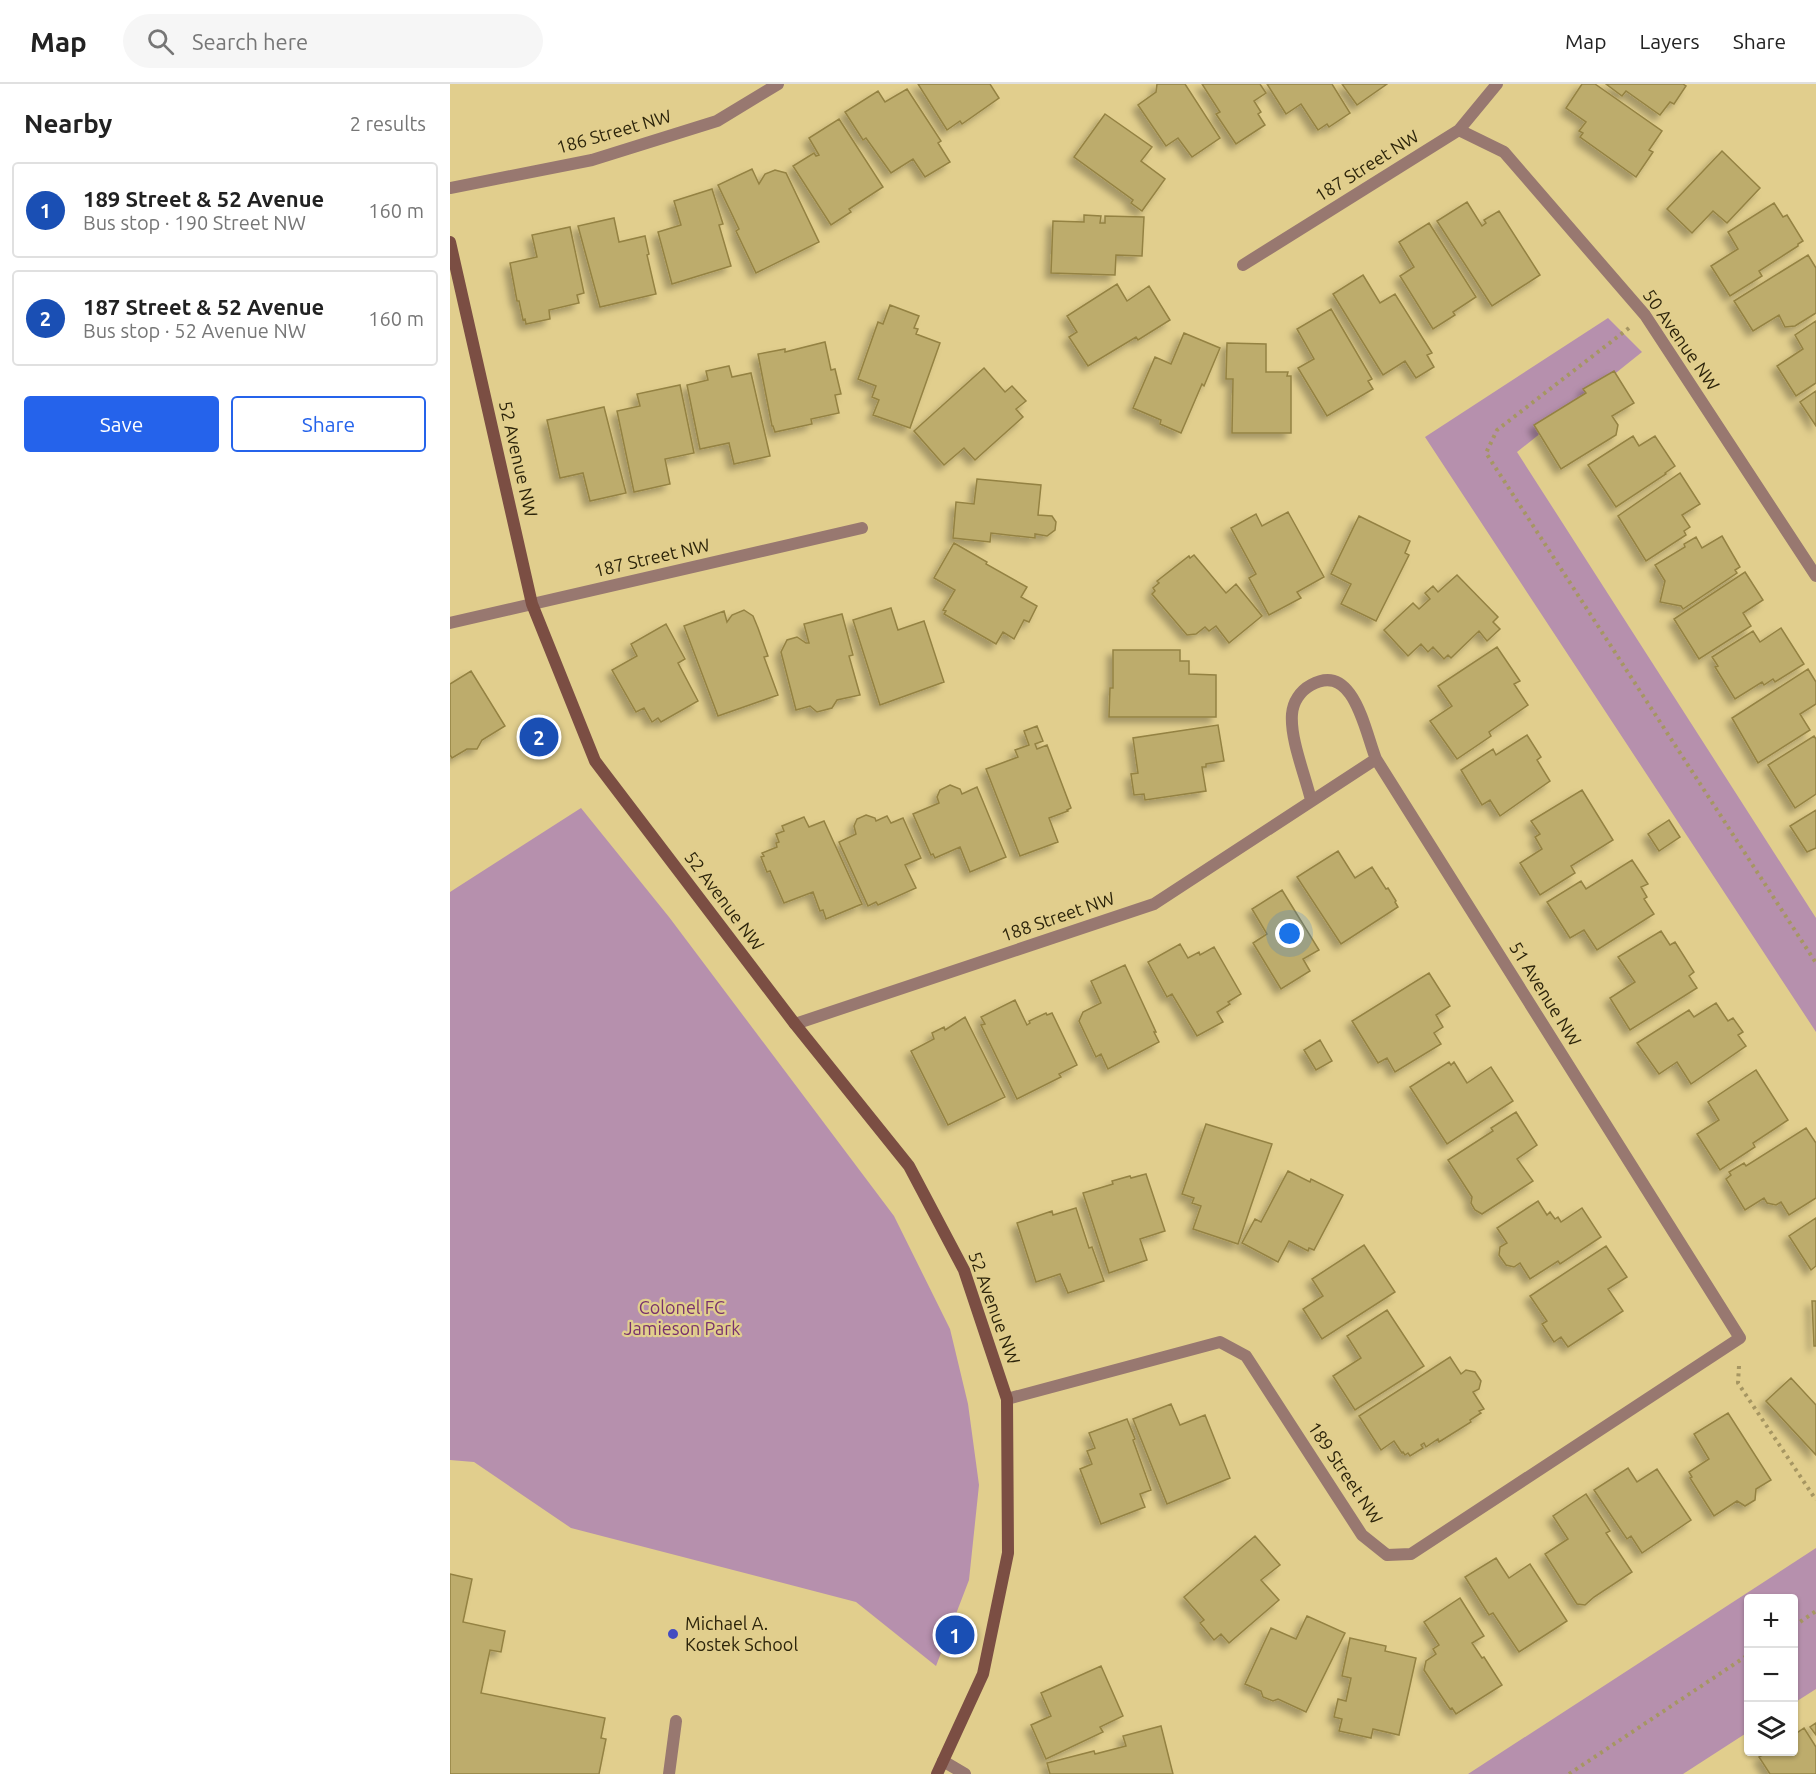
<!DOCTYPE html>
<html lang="en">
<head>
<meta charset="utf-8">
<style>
	body { margin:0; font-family:Ubuntu,sans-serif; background:#f6f6f6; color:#222 }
	.controls { position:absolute; right:18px; bottom:18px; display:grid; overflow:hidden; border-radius:6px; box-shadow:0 2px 4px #0004 }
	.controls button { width:54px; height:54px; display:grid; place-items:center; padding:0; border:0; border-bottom:2px solid #e0e0e0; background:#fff; color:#222; font:30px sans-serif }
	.you { position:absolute; left:840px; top:850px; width:21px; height:21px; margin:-15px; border:4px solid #fff; border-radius:50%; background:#1a73e8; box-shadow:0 0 0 9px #1a73e833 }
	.badge { display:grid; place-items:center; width:39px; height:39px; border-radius:50%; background:#2563eb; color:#fff; font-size:20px; font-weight:700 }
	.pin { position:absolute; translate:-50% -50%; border:3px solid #fff; box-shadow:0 2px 6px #0006 }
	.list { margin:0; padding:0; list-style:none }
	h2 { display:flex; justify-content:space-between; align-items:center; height:78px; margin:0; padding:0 24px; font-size:26px }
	h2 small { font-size:20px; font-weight:400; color:#767676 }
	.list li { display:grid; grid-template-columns:39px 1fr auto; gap:18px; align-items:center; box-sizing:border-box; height:96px; margin:0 12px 12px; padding:0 12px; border:2px solid #e0e0e0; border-radius:6px }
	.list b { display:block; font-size:22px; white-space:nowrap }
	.list p { margin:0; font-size:20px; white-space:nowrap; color:#767676 }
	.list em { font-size:20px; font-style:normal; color:#767676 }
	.actions { display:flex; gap:12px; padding:18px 24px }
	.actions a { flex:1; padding:14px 0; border:2px solid #2563eb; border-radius:6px; text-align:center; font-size:21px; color:#2563eb }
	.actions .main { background:#2563eb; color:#fff }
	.icon { flex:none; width:33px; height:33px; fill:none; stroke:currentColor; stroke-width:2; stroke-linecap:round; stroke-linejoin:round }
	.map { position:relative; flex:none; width:1366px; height:1690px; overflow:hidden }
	header { display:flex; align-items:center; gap:36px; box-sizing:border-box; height:84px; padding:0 30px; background:#fff; border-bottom:2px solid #e0e0e0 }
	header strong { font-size:28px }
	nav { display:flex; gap:33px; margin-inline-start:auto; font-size:21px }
	.search { width:420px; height:54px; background:#f6f6f6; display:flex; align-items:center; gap:15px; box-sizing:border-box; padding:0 21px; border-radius:33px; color:#767676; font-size:22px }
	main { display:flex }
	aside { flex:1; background:#fff }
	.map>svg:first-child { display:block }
	.green { fill:#b690ad }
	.building { fill:#bdac6c; stroke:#948243; stroke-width:1.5; filter:url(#shadow) }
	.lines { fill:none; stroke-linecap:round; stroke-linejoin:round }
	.path { stroke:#a69662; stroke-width:4; stroke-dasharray:3 4.5; stroke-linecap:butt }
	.lane { stroke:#987870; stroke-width:12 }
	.street { stroke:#987870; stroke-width:12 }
	.secondary { stroke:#7b4e43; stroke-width:12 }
	.poi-dot { fill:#444cc1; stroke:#e1ce8d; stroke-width:2 }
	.labels { text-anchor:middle; stroke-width:4.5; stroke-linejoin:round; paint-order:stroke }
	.street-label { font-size:18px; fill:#2d250b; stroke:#e1ce8d }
	.park-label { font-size:18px; fill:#78326d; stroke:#e1ce8d }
	.poi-label { font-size:18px; fill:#2d250b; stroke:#e1ce8d; text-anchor:start }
</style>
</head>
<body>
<header>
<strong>Map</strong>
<div class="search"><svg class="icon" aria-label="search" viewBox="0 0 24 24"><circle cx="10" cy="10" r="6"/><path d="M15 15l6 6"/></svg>Search here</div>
<nav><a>Map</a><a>Layers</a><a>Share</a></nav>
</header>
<main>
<aside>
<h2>Nearby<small>2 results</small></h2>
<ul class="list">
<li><span class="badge" style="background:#1a4fb4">1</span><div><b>189 Street &amp; 52 Avenue</b><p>Bus stop · 190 Street NW</p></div><em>160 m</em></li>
<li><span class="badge" style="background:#1a4fb4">2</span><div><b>187 Street &amp; 52 Avenue</b><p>Bus stop · 52 Avenue NW</p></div><em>160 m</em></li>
</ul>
<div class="actions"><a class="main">Save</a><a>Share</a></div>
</aside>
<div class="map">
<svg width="1366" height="1690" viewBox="0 0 1366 1690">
	<defs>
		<filter id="shadow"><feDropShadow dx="-5.5" dy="5.5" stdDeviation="3" flood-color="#0004"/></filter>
	</defs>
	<rect width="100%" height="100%" fill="#e1ce8d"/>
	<path class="green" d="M1158 234 1192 268 1067 368 1366 834V948L975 353Z
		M131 724 219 833 444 1132 500 1245 518 1320 529 1401 519 1496 486 1582 406 1518 121 1444 24 1378 0 1376V808Z
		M1366 1464V1605L1344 1619V1514H1298V1648L1233 1690H1018Z"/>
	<path class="building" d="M468 0H540L549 14 512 40 510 37 497 46Z
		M707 0H735L770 54 742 73 728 54 716 62 688 21 706 8Z
		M752 0H810L816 9 804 17 811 28 808 30 815 41 786 60 766 30 770 28Z
		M817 0H882L900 29 879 43 877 40 868 46 851 20 836 30Z
		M892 0H937L907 21Z
		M1132 0H1145L1212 47 1199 66 1203 68 1186 93 1130 53 1133 49 1129 47 1136 38 1116 24Z
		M1156 0H1233L1236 2 1224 20 1220 18 1210 31 1176 7 1172 12Z
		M457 5 491 57 488 59 500 78 475 93 463 75 441 89 416 54 413 56 395 28 428 7 435 18Z
		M655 30 702 63 691 77 715 95 692 127 681 119 683 116 624 73Z
		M389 35 433 103 399 125 401 128 381 141 343 82 364 69 366 72 369 71 359 54Z
		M1272 67 1310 104 1277 139 1263 127 1242 149 1217 125Z
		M302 85 309 100 315 90 325 86 336 89 369 158 306 189 286 147 289 145 268 101Z
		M262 105 273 140 269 141 281 182 222 200 208 148 231 141 224 117Z
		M1017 118 1032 142 1036 139 1034 136 1049 127 1090 191 1042 222 987 137Z
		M1324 119 1333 133 1337 131 1353 157 1348 160V162L1309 187 1312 192 1280 212 1261 182 1288 165 1278 148Z
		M634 131 651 132 650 139H655V132L694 133 692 172 666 171 665 191 601 189 603 137 634 138Z
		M164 134 169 158 195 152 199 170 197 171 206 210 150 223 128 142Z
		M979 139 1026 213 1003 228 1005 231 983 245 950 192 964 183 949 158Z
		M120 143 134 209 127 211 129 219 99 226 100 235 76 240 75 235 73 236 69 217H67L60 179 87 173 82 151Z
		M1358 171 1366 184V229L1345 242 1335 243 1329 231 1303 247 1284 217Z
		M913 191 930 219 945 210 982 269 977 271 984 283 966 294 955 277 933 291 883 210Z
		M667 200 677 217 699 202 720 236 688 256 686 253 638 282 619 253 627 248 617 232Z
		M440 221 469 232 464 244 468 245 466 250 490 259 460 344 423 331 429 316 422 313 426 302 408 295 428 238 433 240Z
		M881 225 922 295 918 297 923 305 877 332 848 284 864 275 847 245Z
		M1366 237V299L1346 312 1327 282 1353 265 1345 251Z
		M734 249 770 264 754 302 752 300 731 349 710 340 711 336 683 324 705 273 721 280Z
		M375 258 381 286 385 285 391 310 385 311 389 329 361 335 362 340 325 348 323 342H322L308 270 335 265V268Z
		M777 259 816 260V288H838L837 292H841V349H782L783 295H776Z
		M279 282 282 293 301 289 320 372 284 380 279 359 250 365 237 301 258 296 256 287Z
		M534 284 555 308 562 302 576 317 566 325 573 333 525 376 514 364 494 381 464 347Z
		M1164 287 1184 319 1162 332 1168 341 1166 351 1111 385 1084 341 1136 309 1133 305Z
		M230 301 244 369 215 375 220 400 184 408 167 327 190 322 187 310Z
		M1366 307V342L1350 318Z
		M154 323 176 409 140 417 133 389 110 394 97 336Z
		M1183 352 1189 362 1205 352 1225 382 1215 389 1216 390 1166 423 1138 381Z
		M1230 389 1250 420 1232 431 1240 443 1234 447 1236 451 1196 477 1168 432Z
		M527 395 591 401 588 431 602 432 606 438 605 446 597 452 585 450V454L541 449 540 458 503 454 506 418 524 420Z
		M838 428 874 493 847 508 851 514 819 531 799 494 806 490 781 444 806 430 812 442Z
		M909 432 960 457 955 469 959 471 926 537 891 520 901 500 881 490Z
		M1272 452 1290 483 1285 486 1287 489 1233 525 1231 522 1210 518 1215 497 1205 481 1235 463 1234 460 1246 453 1252 464Z
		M504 459 537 478 536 480 577 503 571 513 587 522 579 538 574 536 564 555 553 548 546 560 494 530 496 527 493 526 505 506 484 494Z
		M744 471 776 509 786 500 812 532 779 559 766 542 759 547 755 543 746 550 737 551 702 510 705 507 703 504 709 499 707 497 739 472 740 474Z
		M1295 488 1313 516 1293 529 1301 542 1249 575 1224 535Z
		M1007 491 1048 533 1043 538 1050 545 1037 557 1029 547 1001 574 998 571 994 575 983 563 978 568 971 560 958 572 934 546 963 519 969 525 980 515 975 509 983 502 988 508Z
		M441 524 448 546 474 537 494 598 430 621 403 536Z
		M294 526 303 532 308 544 318 572 314 573 328 611 268 632 234 542 274 527 277 538 282 531Z
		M392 530 403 571 399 572 410 611 387 616 382 624 367 628 360 622 346 626 331 568 337 556 347 553 356 559H359L354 540Z
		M216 540 235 575 228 579 248 617 211 638 208 634 202 638 194 624 186 628 162 586 187 572 181 560Z
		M1331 544 1354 580 1325 598 1323 595 1314 601 1312 598 1285 615 1265 583 1268 582 1262 573 1303 547 1310 558Z
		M1047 563 1070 597 1064 600 1078 621 1039 648 1041 652 1007 675 980 637 1002 622 988 602Z
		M663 566H730V577H739V590L766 591V633H659L660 604H663Z
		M1358 585 1366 598V620L1350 630 1360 646 1308 679 1282 634Z
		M21 587 55 642 32 656 27 665H17L2 674 0 671V600Z
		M768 641 774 677 756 680V683H752L756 707 695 716 694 710 684 711 681 690 688 689 683 654Z
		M587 642 593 657 585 660 587 665 597 661 621 724 617 726 618 727 599 734 608 758 570 772 536 685 568 673 565 666 579 661 574 647Z
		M1077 651 1091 673 1087 676 1100 697 1050 732 1040 716 1032 721 1011 686 1043 665 1046 671Z
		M1364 652 1366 655V710L1345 724 1318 681Z
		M500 701 510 705 512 710 527 703 556 773 520 788 510 763 485 774 483 770 481 771 463 730 489 719 487 713 490 706Z
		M1132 706 1163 756 1121 782 1125 789 1090 811 1070 779 1092 765 1085 753 1090 750 1081 737Z
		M1366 726V764L1357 768 1340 742Z
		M416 731 425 734 426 737 437 732 441 739 453 734 471 774 455 781 466 804 428 821 426 818 418 822 389 758 406 750 404 742 407 735Z
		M354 733 359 743 374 737 412 820 376 835 373 826 370 827 363 808 334 819 320 787 317 788 311 773 314 772 312 769 327 763 326 759 329 758 326 750 334 747 332 742Z
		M1219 736 1230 753 1209 767 1198 750Z
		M888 767 905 794 922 783 936 805 938 804 946 817 945 818 948 823 891 860 847 793Z
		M1182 776 1198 800 1191 803 1197 813 1194 815 1204 830 1147 866 1134 846 1120 854 1097 818 1131 797 1136 805Z
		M832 806 869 866 853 875 860 887 831 905 803 859 817 850 802 825Z
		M1211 847 1220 861 1225 858 1244 888 1239 892 1247 904 1180 946 1160 914 1185 898 1168 873Z
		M730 860 738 874 749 868 750 871 764 863 791 910 778 918 780 920 767 928 773 938 747 952 722 910 717 913 698 878Z
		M675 881 706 948H704L709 958 658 985 651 970 646 973 629 937 633 928 651 919 641 897Z
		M979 889 1000 922 986 931 993 943 984 949 991 960 945 988 937 974 928 979 902 937Z
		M565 916 577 941 580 939 579 937 596 929 597 931 602 929 627 981 609 990 611 993 567 1015 531 941 535 940 531 933Z
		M1266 919 1278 937 1283 934 1293 948 1288 951 1296 962 1241 1000 1227 978 1209 990 1187 959 1239 926 1244 933Z
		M515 933 555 1013 498 1041 461 967 484 955 482 949 494 943 495 946Z
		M870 956 882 977 866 986 854 966Z
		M999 978 1001 981 1004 978 1017 999 1041 983 1063 1017 997 1060 960 1003Z
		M1306 986 1338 1036 1303 1059 1305 1063 1270 1086 1247 1050 1269 1036 1258 1018Z
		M1066 1028 1087 1061 1067 1075 1083 1097 1032 1130 1025 1126 1021 1119 1022 1113 998 1076 1043 1047 1041 1044Z
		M756 1040 822 1060 788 1160 743 1145 751 1122 742 1119 744 1114 732 1110Z
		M1356 1044 1366 1059V1114L1339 1131 1331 1118 1326 1121 1317 1119 1314 1114 1295 1126 1276 1095 1281 1091 1279 1088 1294 1079 1296 1082Z
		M838 1087 860 1098 861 1095 893 1111 864 1166 859 1164 858 1167 839 1157 828 1178 792 1159 805 1135 811 1138Z
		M696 1090 715 1147 690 1155 697 1176 659 1189 633 1109 663 1100 662 1097 680 1092 681 1094Z
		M1088 1117 1097 1131 1100 1128 1105 1135 1108 1133 1111 1138 1132 1124 1151 1153 1110 1180 1108 1177 1080 1195 1070 1179 1064 1183 1056 1181 1049 1171 1050 1163 1057 1159 1047 1144Z
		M626 1124 639 1164 642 1163 654 1197 618 1209 610 1190 586 1198 567 1139 602 1127 603 1131Z
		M1366 1134V1182L1361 1186 1339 1152Z
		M914 1161 945 1208 872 1255 853 1225 873 1212 862 1195Z
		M1156 1162 1177 1193 1158 1205 1173 1227 1118 1263 1111 1253 1104 1258 1092 1240 1097 1237 1080 1212Z
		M1362 1217H1366V1262H1364Z
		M937 1226 974 1282 905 1326 883 1292 911 1274 897 1252Z
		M1000 1273 1011 1290 1016 1286 1025 1288 1031 1297 1029 1305 1023 1308 1034 1325 1029 1327 1031 1329 1020 1336 1021 1338 989 1358 988 1355 976 1363 974 1359 971 1361 973 1364 960 1372 958 1369 955 1371 953 1368 952 1369 944 1357 931 1366 909 1332Z
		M1341 1294 1366 1321V1371L1316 1317Z
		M721 1320 730 1341 755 1331 780 1394 717 1420 683 1335Z
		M1278 1329 1321 1396 1306 1405 1305 1416 1295 1422 1287 1417 1264 1432 1240 1394 1242 1393 1239 1388 1259 1375 1244 1350Z
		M677 1335 685 1355 683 1356 701 1406 690 1410 695 1423 651 1440 630 1385 642 1380 637 1367 645 1364 639 1349Z
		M1178 1384 1187 1398 1207 1385 1241 1436 1192 1469 1181 1452 1177 1455 1144 1406Z
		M1136 1410 1160 1447 1156 1449 1182 1488 1144 1513 1135 1521 1127 1520 1095 1470 1118 1455 1103 1432Z
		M805 1452 830 1481 811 1496 829 1516 779 1559 771 1550 764 1556 750 1539 754 1536 734 1513Z
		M1046 1474 1059 1494 1080 1480 1117 1537 1069 1568 1043 1529 1039 1531 1015 1493Z
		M0 1490 22 1495 13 1538 55 1547 51 1568 40 1566 31 1609 155 1634 151 1654 156 1655 149 1690H0Z
		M1010 1514 1034 1552 1022 1559 1032 1574 1034 1573 1052 1601 1006 1630 1002 1624 1000 1625 974 1586 976 1577 986 1570 983 1565 989 1561 974 1538Z
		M857 1532 895 1549 856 1628 828 1615 823 1617 813 1613 811 1607 795 1600 821 1544 846 1555Z
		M900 1554 936 1562 935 1567 966 1574 949 1651 923 1645 921 1654 889 1647 892 1635 884 1633 888 1615 896 1617 901 1594 892 1592Z
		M651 1582 673 1632 650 1643 653 1648 596 1675 581 1641 601 1632 591 1609Z
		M1366 1639V1651L1360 1643Z
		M711 1642 723 1690H600L597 1679 644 1667 645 1670 676 1662 673 1652Z
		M1354 1644 1366 1663V1690H1320L1309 1673 1318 1668H1344V1651Z"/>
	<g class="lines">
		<path class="path" d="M1179 244 1047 346 1036 369 1366 879
			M1289 1282 1288 1299 1366 1416
			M1344 1542 1366 1527
			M1119 1690 1298 1571"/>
		<path class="lane" d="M219 1690 226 1637"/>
		<path class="street" d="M1009 46 1054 68 1195 231 1366 492
			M0 104 142 76 267 37 328 0
			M793 181 1009 46 1047 0
			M0 539 412 444
			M345 940 704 820 926 675
			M557 1315 770 1258 796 1272 912 1451 937 1471 961 1470 1290 1254 926 675C915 648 904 577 861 601 850 607 843 618 842 630 840 655 855 691 861 716
			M493 1677 515 1690"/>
		<path class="secondary" d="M0 158 82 520 145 677 345 940 459 1082 514 1186 557 1315 558 1469 533 1590 487 1690"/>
	</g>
	<circle class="poi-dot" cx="223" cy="1550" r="6"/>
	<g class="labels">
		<g class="street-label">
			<text transform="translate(164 48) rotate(-16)" y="6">186 Street NW</text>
			<text transform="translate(917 82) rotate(-32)" y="6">187 Street NW</text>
			<text transform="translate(1231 256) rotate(55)" y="6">50 Avenue NW</text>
			<text transform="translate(68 375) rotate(77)" y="6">52 Avenue NW</text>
			<text transform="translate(202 474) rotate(-13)" y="6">187 Street NW</text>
			<text transform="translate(274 817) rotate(53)" y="6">52 Avenue NW</text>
			<text transform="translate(608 833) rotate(-19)" y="6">188 Street NW</text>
			<text transform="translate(1095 910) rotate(58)" y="6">51 Avenue NW</text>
			<text transform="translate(544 1224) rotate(70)" y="6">52 Avenue NW</text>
			<text transform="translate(895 1389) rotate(56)" y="6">189 Street NW</text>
		</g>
		<g class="park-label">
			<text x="232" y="1230">Colonel FC<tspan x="232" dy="21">Jamieson Park</tspan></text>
		</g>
		<g class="poi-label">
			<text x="235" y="1546">Michael A.<tspan x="235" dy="21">Kostek School</tspan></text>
		</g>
	</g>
</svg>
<div class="controls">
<button>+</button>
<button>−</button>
<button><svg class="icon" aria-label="layers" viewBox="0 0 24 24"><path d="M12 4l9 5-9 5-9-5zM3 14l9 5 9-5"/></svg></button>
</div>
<div class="you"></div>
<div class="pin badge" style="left:505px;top:1551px;background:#1a4fb4">1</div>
<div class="pin badge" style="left:89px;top:653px;background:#1a4fb4">2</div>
</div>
</main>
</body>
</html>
